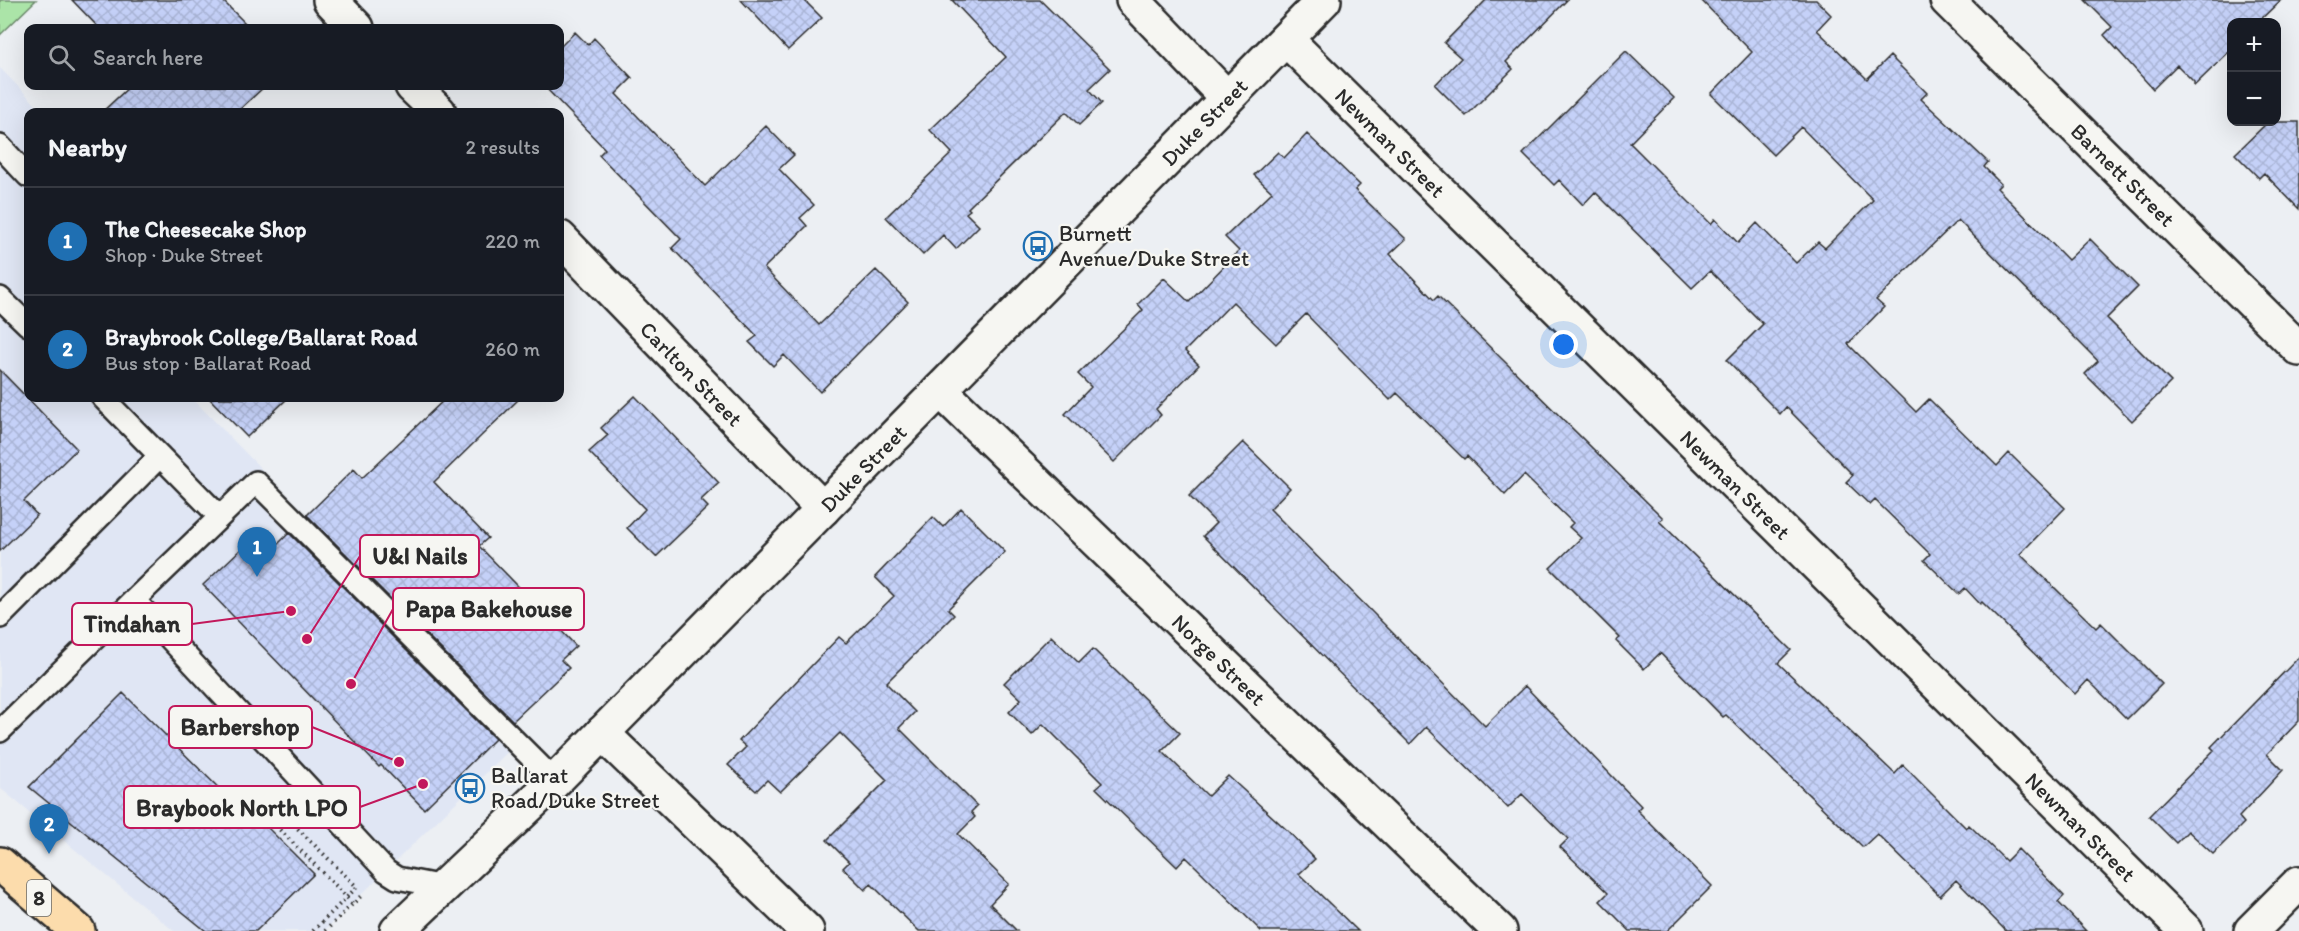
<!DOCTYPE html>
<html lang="en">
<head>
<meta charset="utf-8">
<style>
	body { margin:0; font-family:Itim,sans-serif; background:#242831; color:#f1f3f6 }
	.controls { position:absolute; right:18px; top:18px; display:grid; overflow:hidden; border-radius:12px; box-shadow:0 6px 24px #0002 }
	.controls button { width:54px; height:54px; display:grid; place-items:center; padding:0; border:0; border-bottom:2px solid #363941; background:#171b24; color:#f1f3f6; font:30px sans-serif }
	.you { position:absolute; left:1564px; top:345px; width:21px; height:21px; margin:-15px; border:4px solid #fff; border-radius:50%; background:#1a73e8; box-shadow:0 0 0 9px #1a73e833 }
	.badge { display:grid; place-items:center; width:39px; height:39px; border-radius:50%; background:#1f6fb2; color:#fff; font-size:20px; font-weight:700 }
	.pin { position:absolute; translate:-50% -50px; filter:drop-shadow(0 2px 3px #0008) }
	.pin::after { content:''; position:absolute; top:32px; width:21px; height:18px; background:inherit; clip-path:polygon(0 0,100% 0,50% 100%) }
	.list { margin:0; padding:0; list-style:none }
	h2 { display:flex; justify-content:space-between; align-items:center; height:78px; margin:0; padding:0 24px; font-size:26px }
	h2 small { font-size:20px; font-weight:400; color:#9ea1a6 }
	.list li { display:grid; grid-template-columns:39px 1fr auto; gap:18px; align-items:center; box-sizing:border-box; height:108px; padding:0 24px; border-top:2px solid #363941 }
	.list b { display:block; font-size:22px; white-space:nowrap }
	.list p { margin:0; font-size:20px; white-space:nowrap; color:#9ea1a6 }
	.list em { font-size:20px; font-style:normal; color:#9ea1a6 }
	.icon { flex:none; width:33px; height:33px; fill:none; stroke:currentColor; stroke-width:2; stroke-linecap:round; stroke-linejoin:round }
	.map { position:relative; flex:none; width:2299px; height:931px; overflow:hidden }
	.search { position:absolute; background:#171b24; box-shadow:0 6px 24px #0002; left:24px; top:24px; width:540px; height:66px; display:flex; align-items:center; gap:15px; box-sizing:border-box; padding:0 21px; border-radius:12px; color:#9ea1a6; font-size:22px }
	.panel { position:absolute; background:#171b24; box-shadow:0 6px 24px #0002; left:24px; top:108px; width:540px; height:294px; border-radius:12px }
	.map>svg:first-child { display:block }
	.built { fill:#e0e6f4 }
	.green { fill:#abe4a8; stroke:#6b886a; stroke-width:1.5 }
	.building { fill:url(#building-cross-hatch); stroke:#2b2b2b; stroke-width:1.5 }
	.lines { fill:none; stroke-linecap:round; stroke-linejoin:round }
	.lane-casing { stroke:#2b2b2b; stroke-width:26 }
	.street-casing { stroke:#2b2b2b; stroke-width:38 }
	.secondary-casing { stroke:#2b2b2b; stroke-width:38 }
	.highway-casing { stroke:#2b2b2b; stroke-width:38 }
	.path { stroke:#2b2b2b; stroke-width:4; stroke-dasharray:1.5 4.5; stroke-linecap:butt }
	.lane { stroke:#f6f6f2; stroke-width:21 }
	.street { stroke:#f6f6f2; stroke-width:33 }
	.secondary { stroke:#f6f6f2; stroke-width:33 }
	.highway { stroke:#fcdcac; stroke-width:33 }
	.path-bridge { stroke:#2b2b2b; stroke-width:4; stroke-dasharray:1.5 4.5; stroke-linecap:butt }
	.labels { text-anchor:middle; stroke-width:4.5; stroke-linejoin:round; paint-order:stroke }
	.shield { fill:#f6f6f2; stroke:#686867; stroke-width:1.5 }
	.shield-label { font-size:21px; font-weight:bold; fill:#2b2b2b }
	.street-label { font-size:22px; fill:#2b2b2b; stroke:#f6f6f2 }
	.poi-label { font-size:22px; fill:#2b2b2b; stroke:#f6f6f2; text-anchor:start }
	.leader { fill:none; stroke:#c2185b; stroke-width:2 }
	.callout-dot { fill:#c2185b; stroke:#f6f6f2; stroke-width:2 }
	.callout { fill:#f6f6f2; stroke:#c2185b; stroke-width:2 }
	.callout-label { font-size:24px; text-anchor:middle; font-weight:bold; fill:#2b2b2b }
</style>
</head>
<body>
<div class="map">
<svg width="2299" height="931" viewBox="0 0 2299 931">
	<defs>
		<pattern id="building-cross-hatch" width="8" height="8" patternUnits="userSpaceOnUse" patternTransform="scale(1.5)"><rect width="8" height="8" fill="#c5d1f8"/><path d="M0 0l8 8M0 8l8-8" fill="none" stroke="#a9b4d5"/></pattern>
	</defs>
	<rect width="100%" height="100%" fill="#eceff3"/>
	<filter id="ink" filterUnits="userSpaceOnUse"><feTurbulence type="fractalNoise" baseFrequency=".0167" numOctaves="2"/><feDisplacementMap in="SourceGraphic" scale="12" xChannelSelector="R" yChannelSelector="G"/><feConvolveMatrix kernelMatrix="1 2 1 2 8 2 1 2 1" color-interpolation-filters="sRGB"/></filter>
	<g filter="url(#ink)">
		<path class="built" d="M0 68 43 112H28V398H192L523 737 324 931H174L0 788Z"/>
		<path class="green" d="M0 0H36L0 35Z"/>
		<path class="building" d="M72 0H222L250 28H99Z
			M741 0H804L822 18 788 50Z
			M952 0H1040L1110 69 1089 89 1102 103 1079 125 1066 112 968 208 970 210 966 213 979 226 956 249 943 235 923 255 886 217 952 153 930 130 1006 57Z
			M1486 0H1567L1506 62 1513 69 1466 116 1435 85 1461 58 1444 43Z
			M1701 0H1816L1831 15 1817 30 1867 79 1890 56 1927 93 1921 99 1988 162 1984 167 2001 184 1997 188 2068 260 2090 239 2138 287 2107 318 2171 382 2132 421 2085 374 2098 361 1958 220 1876 300 1884 307 1848 344 1916 412 1929 399 1997 466 2009 453 2065 508 2020 554 2096 628 2101 623 2162 684 2127 719 2088 680 2075 694 1982 602 1980 604 1965 588 1959 594 1924 560 1930 554 1875 500 1870 505 1846 482 1853 475 1786 407 1780 414 1727 360 1763 324 1710 271 1692 288 1595 192 1583 205 1559 180 1554 185 1523 154 1626 51 1674 98 1630 143 1711 224 1715 219 1738 243 1757 223 1796 263 1818 242 1825 248 1873 200 1801 127 1773 155 1711 94 1752 52Z
			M2085 0H2281L2258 22H2232V49L2194 86V82L2177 65 2153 89 2104 35 2112 27Z
			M575 32 588 45 594 38 632 78 616 94 705 186 766 126 794 155 779 169 814 205 800 218 807 226 764 268 819 325 876 270 908 302 820 392 784 355 773 366 749 342 757 336 672 248 681 239 599 155 605 149 544 86H560V47Z
			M130 86H265L237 112H102Z
			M2268 122H2299V209L2264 173 2259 178 2235 154Z
			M1307 134 1360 185 1355 190 1406 239 1390 254 1434 300 1438 296 1503 360 1663 518 1659 521 1791 650 1778 663 1895 774 1903 765 1966 828 1969 825 2006 861 2018 849 2064 896 2058 902 2086 931H2006L1956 880 1940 896 1877 834 1863 847 1726 715 1723 717 1660 653 1644 669 1616 641 1620 638 1550 568 1581 538 1569 527 1573 523 1524 475 1505 495 1467 456 1464 459 1397 393 1390 400 1306 314 1276 344 1233 302 1185 351 1199 365 1156 409 1161 415 1114 462 1065 414 1091 387 1078 374 1143 310 1138 304 1164 278 1189 302 1239 251 1225 237 1272 192 1254 175 1278 152 1284 158Z
			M0 370 77 449 24 501 37 515 0 551Z
			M635 396 719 483 701 500 708 507 656 557 627 528 645 509 589 452 608 435 601 428Z
			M209 398H288L247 437Z
			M446 398H520L434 482 488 538 479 546 576 646 561 660 569 668 513 721 307 515 354 469 362 478Z
			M1243 442 1290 488 1270 509 1485 726 1525 686 1641 806 1637 810 1712 886 1667 931H1630L1600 901 1608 893 1560 847 1568 839 1522 794 1508 808 1426 727 1410 744 1203 536 1216 523 1189 496Z
			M961 508 1005 552 948 609 954 615 886 683 915 712 899 728 977 806 971 812 975 817 958 834 1009 884 990 904 1017 931H919L871 884 865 890 843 868 849 862 827 840 887 780 840 733 780 792 767 780 756 791 728 765 746 747 739 741 839 637 846 643 894 596 875 577 933 517 943 527Z
			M262 529 277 545 289 533 495 739 424 809 381 765 379 767 203 585Z
			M1051 636 1079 663 1093 649 1180 733 1162 751 1208 796 1228 776 1288 831 1315 859 1299 874 1358 931H1261L1186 857 1177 867 1096 788 1102 783 1043 724 1032 735 1009 712 1021 699 1004 683Z
			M2299 657V721L2267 754 2283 770 2239 817 2244 823 2213 854 2188 831 2176 843 2149 816 2214 750 2211 747Z
			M123 693 257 826 261 821 314 874 256 931H206L29 787Z"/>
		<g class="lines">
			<g class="lane-casing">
				<path id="lane" d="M0 146 28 176
					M0 298 28 325
					M103 398 218 515
					M134 600 256 482 555 781
					M0 617 160 456
					M0 731 134 600 386 871 397 878 444 887"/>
			</g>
			<g class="street-casing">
				<g id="street">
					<path d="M330 0 357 28"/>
					<path d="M1133 0 1227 98"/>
					<path id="s1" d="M1947 0 2299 349"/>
					<path id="s2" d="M1286 39 2186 931"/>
					<path d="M412 86 439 112"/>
					<path id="s3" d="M560 238 823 509"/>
					<path id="s4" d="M940 390 1500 931"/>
					<path d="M602 733 807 931"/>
					<path d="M2251 931 2299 883"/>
				</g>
			</g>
			<g class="secondary-casing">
				<g id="secondary">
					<path id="s5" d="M397 931 555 781 1324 0"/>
				</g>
			</g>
			<g class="highway-casing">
				<path id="highway" d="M0 864 78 931"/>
			</g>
			<path class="path" d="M339 889 353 904
				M325 931 363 894"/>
			<use href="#lane" class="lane"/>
			<use href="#street" class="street"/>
			<use href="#secondary" class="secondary"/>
			<use href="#highway" class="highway"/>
			<path class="path-bridge" d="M313 931 357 887 282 813 272 822 339 889"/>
		</g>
	</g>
	<defs>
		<g id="bus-ring" transform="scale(1.5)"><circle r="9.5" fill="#f6f6f2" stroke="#1f6fb2" stroke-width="1.5"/><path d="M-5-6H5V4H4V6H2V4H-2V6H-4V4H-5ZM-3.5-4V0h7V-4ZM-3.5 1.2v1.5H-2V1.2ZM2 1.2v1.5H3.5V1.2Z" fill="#1f6fb2"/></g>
	</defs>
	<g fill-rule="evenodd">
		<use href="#bus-ring" x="1038" y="246"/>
		<use href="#bus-ring" x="470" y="788"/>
	</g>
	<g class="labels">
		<rect class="shield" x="27" y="880" width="24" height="36" rx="4.5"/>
		<g class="shield-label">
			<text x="39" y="905">8</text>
		</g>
		<g class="street-label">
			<text dy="8" stroke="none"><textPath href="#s5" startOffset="1143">Duke Street</textPath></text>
			<text dy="8" stroke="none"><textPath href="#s2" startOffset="147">Newman Street</textPath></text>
			<text dy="8" stroke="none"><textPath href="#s1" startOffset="248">Barnett Street</textPath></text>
			<text dy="8" stroke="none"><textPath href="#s3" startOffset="189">Carlton Street</textPath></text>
			<text dy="8" stroke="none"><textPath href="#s5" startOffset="657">Duke Street</textPath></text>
			<text dy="8" stroke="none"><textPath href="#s2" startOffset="633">Newman Street</textPath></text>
			<text dy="8" stroke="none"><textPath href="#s4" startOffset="388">Norge Street</textPath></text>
			<text dy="8" stroke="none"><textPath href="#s2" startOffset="1119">Newman Street</textPath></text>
		</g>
		<g class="poi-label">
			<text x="1059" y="241">Burnett<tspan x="1059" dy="25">Avenue/Duke Street</tspan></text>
			<text x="491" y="783">Ballarat<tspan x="491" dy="25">Road/Duke Street</tspan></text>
		</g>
	</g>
	<path class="leader" d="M307 639L360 556M351 684L393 609M291 611L192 624M399 762L312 727M423 784L360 807"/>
	<g class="callout-dot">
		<circle cx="307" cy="639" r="6"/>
		<circle cx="351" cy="684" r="6"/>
		<circle cx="291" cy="611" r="6"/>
		<circle cx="399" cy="762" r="6"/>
		<circle cx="423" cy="784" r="6"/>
	</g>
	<g class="callout">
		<rect x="360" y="535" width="119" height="42" rx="6"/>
		<rect x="393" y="588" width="191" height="42" rx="6"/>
		<rect x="72" y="603" width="120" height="42" rx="6"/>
		<rect x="169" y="706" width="143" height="42" rx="6"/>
		<rect x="124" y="786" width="236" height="42" rx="6"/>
	</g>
	<g class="callout-label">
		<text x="420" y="564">U&amp;I Nails</text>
		<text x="489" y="617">Papa Bakehouse</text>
		<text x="132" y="632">Tindahan</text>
		<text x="240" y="735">Barbershop</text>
		<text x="242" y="816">Braybook North LPO</text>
	</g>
</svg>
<div class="controls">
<button>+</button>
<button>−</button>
</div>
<div class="you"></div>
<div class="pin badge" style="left:257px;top:577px">1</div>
<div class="pin badge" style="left:49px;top:854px">2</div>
<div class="search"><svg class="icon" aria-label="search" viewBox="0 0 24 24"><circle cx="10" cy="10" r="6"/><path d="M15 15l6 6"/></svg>Search here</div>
<section class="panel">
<h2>Nearby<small>2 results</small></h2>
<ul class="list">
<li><span class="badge">1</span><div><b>The Cheesecake Shop</b><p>Shop · Duke Street</p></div><em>220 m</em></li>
<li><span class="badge">2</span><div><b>Braybrook College/Ballarat Road</b><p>Bus stop · Ballarat Road</p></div><em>260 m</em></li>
</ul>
</section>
</div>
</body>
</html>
